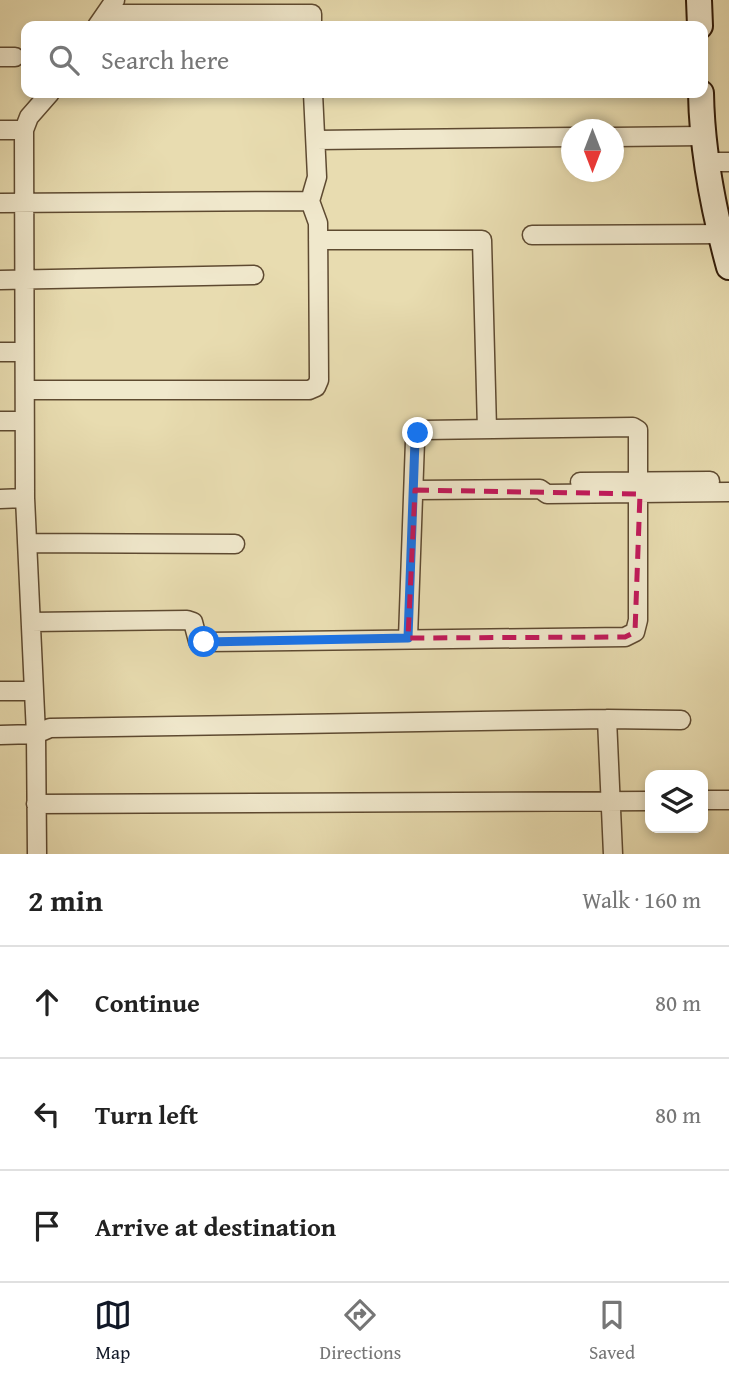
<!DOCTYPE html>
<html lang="en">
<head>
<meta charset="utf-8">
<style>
	body { margin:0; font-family:"Gentium Book Plus",serif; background:#f2f2f2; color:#222 }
	.controls { position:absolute; right:21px; bottom:21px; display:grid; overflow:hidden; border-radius:14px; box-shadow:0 4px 10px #0003 }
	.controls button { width:63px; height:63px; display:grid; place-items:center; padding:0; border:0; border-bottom:2px solid #e0e0e0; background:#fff; color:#222; font:35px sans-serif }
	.compass { position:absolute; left:561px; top:119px; width:63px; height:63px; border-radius:50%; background:#fff; box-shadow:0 4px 10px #0003; rotate:180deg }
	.stop { position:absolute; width:21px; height:21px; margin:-16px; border:5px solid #1a73e8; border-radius:50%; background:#fff }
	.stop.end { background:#1a73e8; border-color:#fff; box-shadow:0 2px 7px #0008 }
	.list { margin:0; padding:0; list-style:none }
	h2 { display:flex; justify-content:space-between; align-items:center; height:91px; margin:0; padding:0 28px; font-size:30px }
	h2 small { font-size:23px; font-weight:400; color:#767676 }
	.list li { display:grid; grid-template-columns:46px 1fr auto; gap:21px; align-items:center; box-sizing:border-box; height:112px; padding:0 28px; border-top:2px solid #e0e0e0 }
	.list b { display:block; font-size:26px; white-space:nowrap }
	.list em { font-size:23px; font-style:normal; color:#767676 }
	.icon { flex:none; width:38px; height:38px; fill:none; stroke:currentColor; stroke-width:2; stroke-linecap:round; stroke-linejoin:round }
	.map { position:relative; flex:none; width:729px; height:854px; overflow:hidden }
	.search { position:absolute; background:#fff; box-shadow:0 4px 10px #0003; left:21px; right:21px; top:21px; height:77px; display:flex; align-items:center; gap:18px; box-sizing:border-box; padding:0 24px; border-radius:14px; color:#767676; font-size:26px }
	.sheet { height:427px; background:#fff }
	nav { display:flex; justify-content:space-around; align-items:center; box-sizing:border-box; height:98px; border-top:2px solid #e0e0e0; background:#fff; font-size:19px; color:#767676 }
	nav a { display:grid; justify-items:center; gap:4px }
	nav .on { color:#111827 }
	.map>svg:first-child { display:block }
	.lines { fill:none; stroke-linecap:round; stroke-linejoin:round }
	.minor-casing { stroke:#5e4a31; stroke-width:21 }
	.secondary-casing { stroke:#301a07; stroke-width:28 }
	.minor { stroke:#f0e8cc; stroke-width:18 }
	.secondary { stroke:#f0e8cc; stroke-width:24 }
	.route { stroke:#1a73e8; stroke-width:9 }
	.marked { fill:none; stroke:#c2185b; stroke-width:5; stroke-dasharray:14 9; stroke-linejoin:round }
</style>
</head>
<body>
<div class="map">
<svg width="729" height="854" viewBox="0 0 729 854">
	<rect width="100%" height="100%" fill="#e8dcb0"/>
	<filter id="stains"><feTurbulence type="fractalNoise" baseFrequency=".00286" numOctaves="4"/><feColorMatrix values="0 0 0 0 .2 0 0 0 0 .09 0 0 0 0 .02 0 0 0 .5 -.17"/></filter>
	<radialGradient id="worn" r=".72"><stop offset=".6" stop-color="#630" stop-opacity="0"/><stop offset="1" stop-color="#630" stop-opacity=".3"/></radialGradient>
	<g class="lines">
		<g class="minor-casing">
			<path id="minor" d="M106 14H312V26
				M97 26 115 0
				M0 57H15
				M0 130H24
				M614 137 702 136
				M316 140 572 137
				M706 162H729
				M0 203 310 201
				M532 235 729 234
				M318 240H482L487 429
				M0 280 254 275
				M0 352H24
				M25 390H309L316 387 319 380 318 223 310 201 317 177 313 93
				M0 421H24
				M580 482 710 481
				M415 490 540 489 547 494 729 492
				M0 499 25 498
				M27 543 235 544
				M31 622 187 620 193 622 198 641 204 642 625 637 635 632 638 620V430L633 427 424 430 418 433 415 441 408 638
				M0 691H34
				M607 719 613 854
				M0 735 36 734 50 728 607 719 681 720
				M703 800H729
				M36 804 650 801
				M37 854 36 734 25 498 24 130 29 117 50 93"/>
		</g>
		<g class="secondary-casing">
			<path id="secondary" d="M699 0 700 26
				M701 93C702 152 713 209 729 267"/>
		</g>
		<use href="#minor" class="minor"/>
		<use href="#secondary" class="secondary"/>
	</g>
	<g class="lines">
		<path class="route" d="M204 642 408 638 415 440 418 433"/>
	</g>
	<path class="marked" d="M415 490 640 494 635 632 625 637 408 638Z"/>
	<rect width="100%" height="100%" filter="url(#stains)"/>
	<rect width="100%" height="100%" fill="url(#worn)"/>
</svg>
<div class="controls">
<button><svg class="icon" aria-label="layers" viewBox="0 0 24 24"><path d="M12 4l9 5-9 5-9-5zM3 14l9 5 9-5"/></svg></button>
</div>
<svg class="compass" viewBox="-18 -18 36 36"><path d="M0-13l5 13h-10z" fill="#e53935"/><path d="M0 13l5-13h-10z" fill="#767676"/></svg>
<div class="stop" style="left:204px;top:642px"></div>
<div class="stop end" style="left:418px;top:433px"></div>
<div class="search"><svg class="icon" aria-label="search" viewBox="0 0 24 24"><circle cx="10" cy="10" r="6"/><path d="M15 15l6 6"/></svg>Search here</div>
</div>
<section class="sheet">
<h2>2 min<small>Walk · 160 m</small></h2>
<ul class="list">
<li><svg class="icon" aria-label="ahead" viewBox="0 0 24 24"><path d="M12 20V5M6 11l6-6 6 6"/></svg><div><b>Continue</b></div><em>80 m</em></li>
<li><svg class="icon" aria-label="left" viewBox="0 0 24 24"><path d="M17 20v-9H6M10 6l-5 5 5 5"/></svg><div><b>Turn left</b></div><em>80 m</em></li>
<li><svg class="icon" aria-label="arrive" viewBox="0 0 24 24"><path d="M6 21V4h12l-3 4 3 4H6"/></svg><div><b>Arrive at destination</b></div></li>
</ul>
</section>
<nav>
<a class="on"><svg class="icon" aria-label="map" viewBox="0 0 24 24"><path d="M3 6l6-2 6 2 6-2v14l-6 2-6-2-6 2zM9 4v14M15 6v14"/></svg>Map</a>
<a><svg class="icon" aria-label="directions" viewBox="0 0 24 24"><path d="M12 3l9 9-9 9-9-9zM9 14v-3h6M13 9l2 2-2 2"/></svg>Directions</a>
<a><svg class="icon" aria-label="saved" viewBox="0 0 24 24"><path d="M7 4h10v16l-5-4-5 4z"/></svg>Saved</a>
</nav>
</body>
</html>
